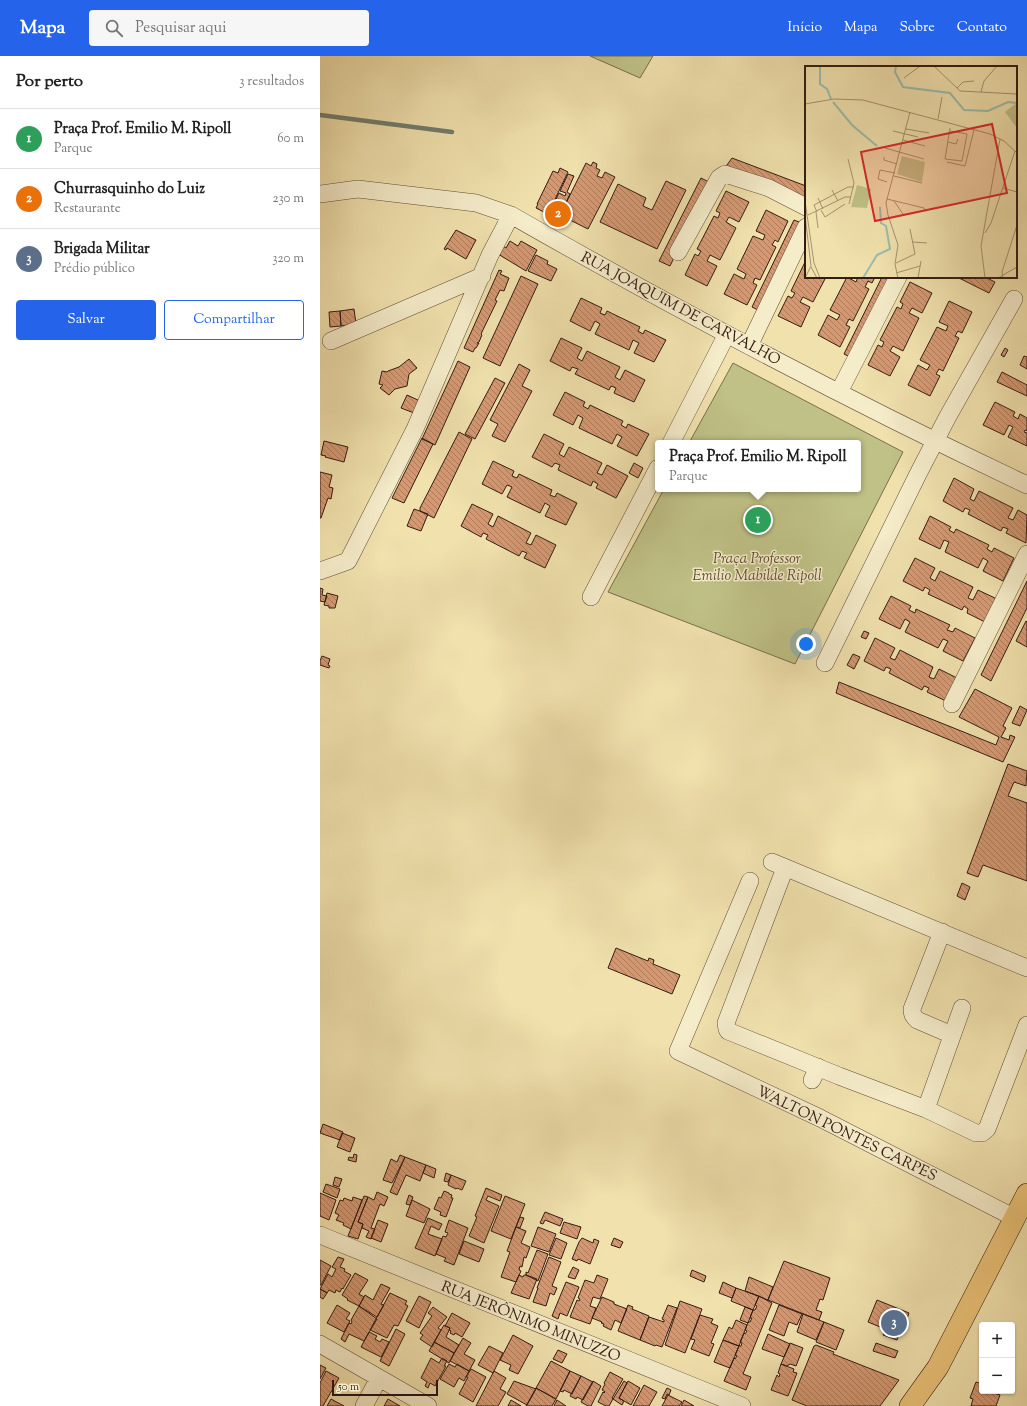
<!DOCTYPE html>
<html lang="pt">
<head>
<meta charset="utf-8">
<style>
	body { margin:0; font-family:"Sorts Mill Goudy",serif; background:#f6f6f6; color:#222 }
	.controls { position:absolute; right:12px; bottom:12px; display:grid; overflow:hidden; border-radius:4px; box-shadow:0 1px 3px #0004 }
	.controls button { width:36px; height:36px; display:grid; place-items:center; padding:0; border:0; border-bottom:1px solid #e0e0e0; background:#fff; color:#222; font:20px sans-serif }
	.scale { position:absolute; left:12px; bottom:10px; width:106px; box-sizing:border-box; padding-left:4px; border:2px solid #351c13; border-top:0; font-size:11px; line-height:14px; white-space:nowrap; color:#351c13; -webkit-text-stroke:3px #f5ecca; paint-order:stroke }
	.you { position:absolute; left:486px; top:588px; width:14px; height:14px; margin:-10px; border:3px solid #fff; border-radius:50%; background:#1a73e8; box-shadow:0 0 0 6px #1a73e833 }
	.badge { display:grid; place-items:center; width:26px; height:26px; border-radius:50%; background:#2563eb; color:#fff; font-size:13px; font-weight:700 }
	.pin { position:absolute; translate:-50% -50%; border:2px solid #fff; box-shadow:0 1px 4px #0006 }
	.popup { position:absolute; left:335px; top:384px; width:206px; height:52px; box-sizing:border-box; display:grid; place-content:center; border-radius:4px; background:#fff; filter:drop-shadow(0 1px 3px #0005); font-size:13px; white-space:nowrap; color:#767676 }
	.popup b { font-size:15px; color:#222 }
	.popup::after { content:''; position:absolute; left:50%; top:100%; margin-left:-8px; border:8px solid transparent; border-top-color:#fff }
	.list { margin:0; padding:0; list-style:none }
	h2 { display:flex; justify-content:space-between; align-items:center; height:52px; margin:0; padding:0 16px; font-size:17px }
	h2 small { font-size:13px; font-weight:400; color:#767676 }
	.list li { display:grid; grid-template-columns:26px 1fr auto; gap:12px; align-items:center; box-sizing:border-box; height:60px; padding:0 16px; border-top:1px solid #e0e0e0 }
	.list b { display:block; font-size:15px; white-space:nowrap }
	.list p { margin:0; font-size:13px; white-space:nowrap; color:#767676 }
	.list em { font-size:13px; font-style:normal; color:#767676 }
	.actions { display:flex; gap:8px; padding:12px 16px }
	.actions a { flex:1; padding:9px 0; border:1px solid #2563eb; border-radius:4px; text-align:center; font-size:14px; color:#2563eb }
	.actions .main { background:#2563eb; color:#fff }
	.icon { flex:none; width:22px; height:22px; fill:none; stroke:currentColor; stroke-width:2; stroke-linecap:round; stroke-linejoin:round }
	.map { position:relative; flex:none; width:707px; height:1350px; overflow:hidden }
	header { display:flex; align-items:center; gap:24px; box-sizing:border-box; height:56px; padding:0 20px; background:#2563eb; color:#fff }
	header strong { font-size:19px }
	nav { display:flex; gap:22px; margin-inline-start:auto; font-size:14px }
	.search { width:280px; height:36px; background:#f6f6f6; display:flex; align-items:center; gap:10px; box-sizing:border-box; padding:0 14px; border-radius:4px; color:#767676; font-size:15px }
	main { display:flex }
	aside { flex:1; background:#fff }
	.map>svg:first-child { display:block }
	.green { fill:#bfc186; stroke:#7a6e4c }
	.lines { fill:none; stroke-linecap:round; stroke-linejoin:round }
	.stream { stroke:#727d6f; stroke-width:4.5 }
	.building { fill:url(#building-back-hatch); stroke:#351c13 }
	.minor-casing { stroke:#644d3a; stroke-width:18 }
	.major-casing { stroke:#351c13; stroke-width:22 }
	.minor { stroke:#f5ecca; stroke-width:17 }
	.major { stroke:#e8c076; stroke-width:21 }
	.labels { text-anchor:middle; stroke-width:3; stroke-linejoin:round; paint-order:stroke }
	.street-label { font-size:15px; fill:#351c13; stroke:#f5ecca }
	.park-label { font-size:15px; font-style:italic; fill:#5e4e36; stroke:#f5ecca }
	.inset-river { fill:none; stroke:#9abdad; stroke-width:2 }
	.inset-road { fill:none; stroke:#a5926f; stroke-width:1 }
	.view { fill:#d62828; fill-opacity:0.15; stroke:#d62828; stroke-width:2 }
	.inset-edge { fill:none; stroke:#351c13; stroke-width:2 }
</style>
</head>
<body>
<header>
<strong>Mapa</strong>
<div class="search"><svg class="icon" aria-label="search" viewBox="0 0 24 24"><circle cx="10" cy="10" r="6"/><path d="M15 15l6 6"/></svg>Pesquisar aqui</div>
<nav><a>Início</a><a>Mapa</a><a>Sobre</a><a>Contato</a></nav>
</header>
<main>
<aside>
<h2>Por perto<small>3 resultados</small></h2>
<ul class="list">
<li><span class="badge" style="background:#2e9e5b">1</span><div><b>Praça Prof. Emilio M. Ripoll</b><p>Parque</p></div><em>60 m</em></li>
<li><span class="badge" style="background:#e8710a">2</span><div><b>Churrasquinho do Luiz</b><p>Restaurante</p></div><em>230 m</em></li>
<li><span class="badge" style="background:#5c6f8a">3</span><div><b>Brigada Militar</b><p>Prédio público</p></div><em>320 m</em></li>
</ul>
<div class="actions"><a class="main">Salvar</a><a>Compartilhar</a></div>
</aside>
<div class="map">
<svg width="707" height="1350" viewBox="0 0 707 1350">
	<defs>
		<pattern id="building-back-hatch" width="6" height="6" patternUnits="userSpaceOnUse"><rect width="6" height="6" fill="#d49973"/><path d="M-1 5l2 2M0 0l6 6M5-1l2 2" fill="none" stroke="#ad7c5d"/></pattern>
	</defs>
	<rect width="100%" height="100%" fill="#f0e1ad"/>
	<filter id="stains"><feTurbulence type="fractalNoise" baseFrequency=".005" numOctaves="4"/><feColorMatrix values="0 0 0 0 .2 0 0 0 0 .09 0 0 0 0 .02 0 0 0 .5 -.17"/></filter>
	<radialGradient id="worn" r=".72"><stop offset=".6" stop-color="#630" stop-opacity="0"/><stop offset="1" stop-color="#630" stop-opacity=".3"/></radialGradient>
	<path class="green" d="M270 0H333L320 22Z
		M413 307 583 396 475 608 288 536 344 433H538V387H369Z"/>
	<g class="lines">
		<path class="stream" d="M0 59 132 76"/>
	</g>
	<path class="building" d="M412 102 486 130V143L404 113Z
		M273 106 277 108 276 112 280 114 277 120 282 122 285 116 295 121 268 173 240 159 266 107 271 110Z
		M240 112 248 116 228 158 216 152 218 148H217L233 115 238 117Z
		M248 118 254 120 247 136 250 138 239 161 229 157 239 137 245 140 246 137 240 135Z
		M381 122 391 127 350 210 339 205Z
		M346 125 366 134 337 193 280 166 298 128 326 142 323 150 332 154Z
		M406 135 429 146 419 166 409 161 406 166 416 172 400 204 390 199 387 205 397 210 387 230 365 219 375 198 378 200 381 195 377 193 394 160 398 162 400 157 396 155Z
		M446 154 468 165 458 186 455 184 452 189 456 191 440 224 435 222 433 227 437 229 427 249 404 238 414 218 424 223 426 218 417 213 433 180 443 184 445 179 436 175Z
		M474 164 484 168 442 256 432 251Z
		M136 174 156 184 146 203 127 192 126 194 124 193Z
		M190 185 198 190 201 185 217 194 206 215 178 198 183 190 186 192Z
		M216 199 228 205 227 208 237 213 231 225 208 215Z
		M486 204V221H506L493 246 483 241 480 246 490 251 481 271 458 260 468 240 472 242 475 237 471 235Z
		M179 214 182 215 180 218 189 222 184 235 180 234 175 244 177 245 161 278 162 279 159 286 157 287H159L156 292H155L153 296 144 292Z
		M201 220 218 228 180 310 163 302Z
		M527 221 536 226 538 221H555L552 227 548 225 545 231 549 233 533 265 529 263 526 269 530 271 520 291 498 279 508 259 517 264 520 259 510 254Z
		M562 221H575L534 303 524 298Z
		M637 221H665L675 226 669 237Z
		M590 226 612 237 602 257 592 252 589 257 599 262 583 295 573 290 570 295 580 301 570 320 548 309 558 289 562 291 564 286 560 284 577 251 581 253 583 248 580 246Z
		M261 242 282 252 280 257 285 259 287 255 320 271 318 275 323 278 325 274 346 284 334 306 314 297 319 287 313 284 309 294 275 278 280 268 275 265 270 275 250 265Z
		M629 245 652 256 642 277 638 275 635 280 639 282 623 315 619 313 616 318 620 320 610 340 588 329 598 309 607 314 610 309 600 304 617 271 626 275 628 270 619 266Z
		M34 253 36 268 21 270 20 255Z
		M20 255 21 270 10 271 9 256Z
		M241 282 262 292 257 302 262 305 267 295 300 311 295 321 300 324 305 314 325 324 314 346 294 337 296 332 291 330 289 334 255 318 258 313 252 311 250 315 230 305Z
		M685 292 688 294 684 301 681 299Z
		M704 300 707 301V313L700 309Z
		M89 303 97 312 89 318 87 330 75 333 69 339 60 332 63 329 59 328 62 315 67 316 68 315 79 311Z
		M138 305 150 311 115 389 102 383Z
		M199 308 210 314 202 330 212 335 185 386 172 380 178 368 170 364Z
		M682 316 707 329V340L677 326Z
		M175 322 185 327 155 383 145 378Z
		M245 336 265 346 263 350 268 353 270 349 303 365 301 369 306 372 308 368 329 378 317 400 297 390 302 381 297 378 292 388 259 372 263 362 258 359 253 369 233 359Z
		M87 339 100 345 94 357 81 352Z
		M675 346 695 356 693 360 698 363 700 358 707 362V375L705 374 704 376 707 377V390L688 381 693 371 689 369 684 379 663 369Z
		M139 376 152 383 114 462 100 455V452Z
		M224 378 244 388 239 398 244 401 249 391 282 407 277 417 282 419 287 409 308 420 296 442 276 432 278 428 273 425 271 430 238 414 240 409 235 407 232 411 212 401Z
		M102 382 113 388 84 447 72 442Z
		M4 385 28 391 24 406 5 401 6 400 1 399Z
		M173 405 194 415 192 420 197 422 199 418 232 434 230 439 235 441 237 437 257 447 246 469 225 460 230 450 225 447 220 457 187 441 192 431 187 429 182 438 162 428Z
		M314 407 323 412 318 422 309 417Z
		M0 416 12 419 9 431 13 432 11 443 8 442 1 462H0Z
		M634 422 654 433 650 443 654 445 659 435 693 452 688 462 693 464 698 454 707 459 706 487 686 477 688 473 683 471 681 475 648 458 650 454 645 452 643 456 623 445Z
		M152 448 173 458 168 468 173 471 178 460 211 477 206 487 211 489 216 479 236 489 225 512 204 502 207 497 202 495 199 500 166 483 168 479 163 477 161 481 141 470Z
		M94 453 108 458 101 475 87 470Z
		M610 460 631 471 629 474 634 477 636 473 669 489 667 493 672 496 674 492 694 502 683 525 663 515 668 505 663 502 658 512 625 496 629 486 624 484 620 493 599 483Z
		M595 502 615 512 610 522 615 525 620 515 653 531 648 542 653 544 658 534 679 544 667 567 647 557 648 553 644 550 642 554 608 538 610 534 605 531 603 535 583 525Z
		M707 525V552L671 625 661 619Z
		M0 532 3 533 2 539 7 540 5 546 0 545Z
		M7 537 18 540 15 552H9V550L4 549Z
		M571 540 591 550 589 554 595 557 596 553 630 569 627 574 633 576 635 572 655 582 643 605 623 595 628 585 623 583 618 592 585 576 590 566 585 563 580 573 559 563Z
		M706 565 707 566V591L696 585Z
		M544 575 549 577 546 583 541 581Z
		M555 582 575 592 570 602 575 604 580 594 613 611 609 621 614 623 619 613 639 623 628 646 607 636 609 632 604 630 602 634 569 617 571 613 566 611 564 615 544 605Z
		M533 598 540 601 534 613 527 609Z
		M2 600 10 603 8 609 10 610 9 612 0 609V605Z
		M519 626 676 689 679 681 639 661 655 633 692 652 683 670 686 672 681 681 689 684 690 679 695 681 683 706 516 637Z
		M700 650 707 654 700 670 692 667Z
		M688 708 707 715 706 730 694 726 688 740 707 747V825L663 809 658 821 647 817Z
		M642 827 650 831 645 844 637 840Z
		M296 892 328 905 329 902 334 904 333 908 360 919 352 938 288 912Z
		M3 1068 23 1076 20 1084 0 1077Z
		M22 1077 35 1082 30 1096 17 1091Z
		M34 1098 37 1099 36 1106 28 1104 29 1101 33 1102Z
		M80 1099 85 1101 72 1127 63 1124 71 1103 77 1106Z
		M85 1101 106 1109 100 1125 86 1119 77 1139 70 1136Z
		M106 1109 116 1113 114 1122 103 1117Z
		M126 1117 131 1119 128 1126 124 1125Z
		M131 1119 146 1125 142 1134 137 1132 136 1133 128 1129Z
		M15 1121 22 1123 19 1131 13 1129Z
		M6 1128 20 1133 17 1142 3 1136Z
		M166 1132 182 1139 180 1145 168 1140 166 1144 179 1150 164 1187 149 1180 157 1161 155 1160Z
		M124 1135 129 1137V1138L132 1139 131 1142H133L126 1161 120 1159 121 1156 114 1153 119 1141 121 1142Z
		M57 1136 68 1141 64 1150 60 1148 51 1172 55 1173 51 1183 46 1181 49 1175 42 1172 43 1168 38 1166 48 1141 54 1144Z
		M0 1137 16 1144 9 1164 0 1160Z
		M89 1139 93 1141 90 1149 86 1148Z
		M44 1140 48 1141 38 1166 43 1168 38 1183 28 1180Z
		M185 1140 205 1148 191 1183 171 1175Z
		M33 1141 42 1144 31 1173 23 1169 24 1167 16 1164 19 1159 15 1157 20 1144 23 1145 24 1142 32 1145Z
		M92 1144 110 1153 104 1167 86 1160Z
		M225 1156 243 1163 240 1170 225 1164 223 1168 220 1167Z
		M200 1161 204 1162 200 1172 196 1171Z
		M108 1162 122 1168 119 1174 111 1170 108 1178 122 1183 115 1200 95 1192Z
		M58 1164 68 1168 61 1186 51 1182Z
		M129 1164 148 1172 134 1209 124 1205 126 1202 116 1198 123 1180 126 1181 128 1177 125 1176Z
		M244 1166 261 1171 257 1183 240 1177Z
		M196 1171 206 1175 201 1187 210 1191 206 1202 204 1201 202 1211 200 1210 199 1214 201 1215 196 1226 181 1221 190 1196 187 1195Z
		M218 1171 236 1178 229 1196 211 1190Z
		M236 1182 247 1187 241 1203 229 1199Z
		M262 1182 273 1187 274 1183 279 1185 270 1208 258 1203 257 1205 252 1203 259 1186Z
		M294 1182 303 1186 300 1192 291 1189Z
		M144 1185 164 1193 159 1206 139 1198Z
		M217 1194 228 1198 218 1225 206 1219V1216L208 1217Z
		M18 1201 24 1203 20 1211 25 1213 24 1215 31 1219 24 1231 23 1233 22 1232 20 1236 16 1234 15 1237 9 1234 7 1237 0 1233 8 1218 12 1221 16 1213 12 1211Z
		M229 1201 241 1206 232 1230 237 1232 234 1239 230 1237 226 1250 213 1246 218 1232H217Z
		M0 1204 11 1210 1 1229H0Z
		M464 1205 510 1222 503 1244 500 1243 496 1254 502 1256 499 1264 448 1244Z
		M253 1211 259 1214 255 1223 248 1221Z
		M372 1214 386 1220 384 1226 370 1220Z
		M35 1217 48 1224 39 1238 44 1241 39 1250 27 1244 28 1243 22 1239Z
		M199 1219 203 1221 204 1219H206L217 1223 209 1243 191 1237Z
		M277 1219 288 1223 280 1243 273 1241 270 1250 276 1252 270 1268 250 1261 257 1244 259 1245 260 1243 258 1242 265 1224 274 1227Z
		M429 1221 453 1231 448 1244 425 1235Z
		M246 1226 259 1231 247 1260 240 1257 238 1263 232 1260Z
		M403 1226 416 1232 412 1242 399 1237Z
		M61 1228 70 1232 61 1248 64 1249 57 1261 39 1250 45 1239 53 1244Z
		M416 1232 439 1240 433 1254 411 1245Z
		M0 1233 7 1237 3 1243 0 1241Z
		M70 1237 87 1245 85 1248 88 1250 78 1270 74 1269 67 1282 50 1274Z
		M99 1240 111 1246 99 1272 86 1265Z
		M439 1240 452 1247 423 1318 431 1321 426 1334 404 1325 414 1302 415 1303 417 1300 415 1299 419 1290H421L422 1287 420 1286 424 1277 425 1278 427 1275 425 1274 428 1266H430L432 1262H430L433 1254H435L437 1250 435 1249Z
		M282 1241 294 1246V1248L307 1253 301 1267 295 1264 291 1274 283 1270 284 1268 281 1267 282 1266 272 1262Z
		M557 1244 589 1257 585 1268 583 1267 577 1284 563 1279 565 1273 548 1266Z
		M360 1245 382 1253 365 1297 345 1289Z
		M17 1249 30 1257 26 1263 30 1265 24 1276 7 1267Z
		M308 1249 313 1251 312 1253 329 1260 320 1284 298 1275Z
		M348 1249 357 1252 342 1291 336 1289 335 1290 320 1284 329 1261 344 1266V1264L342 1263Z
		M459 1249 482 1258 477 1269 469 1266 464 1280 449 1274Z
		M39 1250 57 1263 44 1285 29 1278 25 1286 21 1283 29 1267 31 1268 32 1266 31 1264Z
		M113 1251 127 1261 118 1272 121 1274 112 1291 100 1283 103 1279 100 1277 112 1260 108 1257Z
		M425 1251 433 1254 428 1267 420 1264Z
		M132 1257 150 1267 142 1281 135 1277 134 1279 130 1277 131 1275 129 1274 130 1272 125 1270Z
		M483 1258 504 1266 496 1284 477 1276Z
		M380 1259 393 1263 391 1267 398 1270 391 1287 394 1288 389 1300 371 1293 375 1284 371 1283Z
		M416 1264 427 1269 419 1290 403 1284 409 1271 412 1273Z
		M504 1266 524 1274 516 1294 496 1286Z
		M124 1269 130 1272 126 1281 139 1289 134 1297 114 1286Z
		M76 1273 85 1278 69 1310 60 1305Z
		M49 1276 57 1280 55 1283 60 1286 62 1283 69 1286 61 1301 41 1291Z
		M448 1278 470 1288 464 1301 442 1293Z
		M193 1279 213 1290 198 1318 189 1314 191 1309 180 1304Z
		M143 1282 151 1287 144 1298 155 1304 149 1315 130 1305Z
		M403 1284 419 1290 410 1312 394 1306Z
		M114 1286 134 1297 129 1307 109 1295Z
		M470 1287 483 1292 476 1310 470 1308 467 1310 461 1308Z
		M556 1287 578 1295 575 1302 553 1295Z
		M496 1289 514 1296 513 1298 579 1324 560 1350H487L472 1344 494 1290Z
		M169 1290 183 1297 173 1317 158 1309Z
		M238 1294 247 1298 242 1307 233 1303Z
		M111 1302 119 1307 122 1302 127 1305 124 1310H126L115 1330 110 1327 108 1332 105 1330 107 1326 101 1322Z
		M231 1305 250 1315 236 1343 216 1332Z
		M129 1308 135 1311 137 1308 149 1315 144 1325 139 1322 134 1331 120 1323Z
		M461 1308 474 1313 473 1316 477 1317 468 1340 451 1334 457 1319 459 1321 460 1318 458 1317Z
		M0 1309 6 1312 0 1323Z
		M151 1313 166 1321 153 1346 139 1338 148 1321H146Z
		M6 1315 19 1322 3 1350H0V1327Z
		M174 1315 186 1322 180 1333 186 1336 178 1350H156Z
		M250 1315 261 1320 252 1338 244 1334 243 1336 240 1335Z
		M290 1316 303 1323 292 1342 293 1343 289 1350H286L278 1346 283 1336 284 1337 285 1336 282 1334 285 1328 284 1327Z
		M261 1320 273 1326 263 1344 257 1341 256 1343 250 1340Z
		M194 1325 216 1333 207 1349 187 1338Z
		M273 1325 281 1330 271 1350H268L261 1346Z
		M304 1325 307 1327 299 1342 304 1345 302 1349 293 1343Z
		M308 1325 320 1332 311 1349 299 1342Z
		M656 1326 662 1328V1335H668L680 1339 676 1350H651L653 1343 650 1342Z
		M324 1329 337 1336 329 1350H313Z
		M216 1332 236 1343 232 1350H206Z
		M347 1332 351 1334 349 1339 347 1338 345 1343 342 1342Z
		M348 1339 362 1346 359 1350H342Z
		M11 1343 24 1350H7Z
		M68 1343 80 1350H64Z
		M191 1344 201 1350H188Z
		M237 1344 246 1350H234Z
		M364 1344 374 1350H361Z"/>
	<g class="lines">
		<g class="minor-casing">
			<path id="minor" d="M0 138 38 133 156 147 191 159C359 255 531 346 707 429
				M358 196 399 122 405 118 449 132 486 151
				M11 285 162 220
				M429 290 486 171
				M519 336 578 221
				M351 387 407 278
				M0 515 28 505 95 373 170 199 191 159
				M271 541 338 412
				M505 607 598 418 627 362 694 243
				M632 648 707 498
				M452 806 707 912
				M465 812 406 967 407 973 408 975 519 1020 606 1053 656 1077H662L667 1073 707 969
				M430 825 358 995 500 1062 695 1162
				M622 876 592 953C592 958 593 960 597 964L632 979
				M492 1024 498 1011
				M606 1053 642 952
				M0 1179 422 1350
				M0 1288 108 1350
				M44 1350 59 1322"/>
		</g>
		<g class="major-casing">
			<path id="major" d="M590 1350 618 1311 707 1138"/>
		</g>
		<use href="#minor" class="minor"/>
		<use href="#major" class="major"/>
	</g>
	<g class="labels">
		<g class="street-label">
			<text transform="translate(361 252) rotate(28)" y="5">RUA JOAQUIM DE CARVALHO</text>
			<text transform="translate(527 1077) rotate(26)" y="5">WALTON PONTES CARPES</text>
			<text transform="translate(211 1265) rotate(22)" y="5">RUA JERÔNIMO MINUZZO</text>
		</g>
		<g class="park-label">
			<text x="437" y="507">Praça Professor<tspan x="437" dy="17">Emilio Mabilde Ripoll</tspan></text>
		</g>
	</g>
	<g transform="translate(485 10)">
		<rect width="212" height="212" fill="#f0e1ad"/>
		<path d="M210 38 212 40V62L200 46ZM97 90 120 96 117 116 92 108ZM52 119 66 123 62 142 46 141Z" fill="#bfc186"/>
		<path class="inset-river" d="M15 0V18L22 23 26 33M91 0 90 6 98 21 145 27 159 44 183 45 203 36 212 37M28 36 47 59 72 80M58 212 72 189 85 183 81 160 76 157 75 141"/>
		<path class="inset-road" d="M129 0 155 25 212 28M99 12 115 0M152 22 158 16 169 15M176 26 179 15 192 0M0 38 29 33 58 34 185 68 199 75 212 87M133 53 137 31M101 63 124 67M88 65 113 71M98 74 120 80M143 76 151 78 153 73M80 82 119 93M79 91V94L92 98M43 93 49 117 44 138M140 93 157 95 162 68 145 65M140 93 145 62M142 96 160 100 169 64M89 110 117 117M82 116 73 113 75 104 90 107M198 122 212 126M27 124 33 135M13 132 18 143M82 133 119 142 121 145M0 135 9 197 15 212M89 135 98 148M16 144 20 151 40 138M11 146 13 162M12 146 9 139 43 121H49M0 149 6 200 0 212M3 149 40 131H46M180 167 186 157 210 85M107 176 122 177M91 197 110 188 105 163M6 201 12 212M91 207 115 200M93 212 90 198 93 179 83 149 81 137 105 46M113 212 116 195M180 212 176 180 195 73M193 212 212 201M198 212 197 206 212 159"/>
		<path class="view" d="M187 58 202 127 70 155 56 86Z"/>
		<rect width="212" height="212" class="inset-edge"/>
	</g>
	<rect width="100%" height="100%" filter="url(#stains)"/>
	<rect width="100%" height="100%" fill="url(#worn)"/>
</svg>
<div class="controls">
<button>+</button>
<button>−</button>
</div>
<div class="scale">50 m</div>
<div class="you"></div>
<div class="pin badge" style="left:438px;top:464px;background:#2e9e5b">1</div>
<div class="popup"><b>Praça Prof. Emilio M. Ripoll</b>Parque</div>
<div class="pin badge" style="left:238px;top:158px;background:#e8710a">2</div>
<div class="pin badge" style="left:574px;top:1267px;background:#5c6f8a">3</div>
</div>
</main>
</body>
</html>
